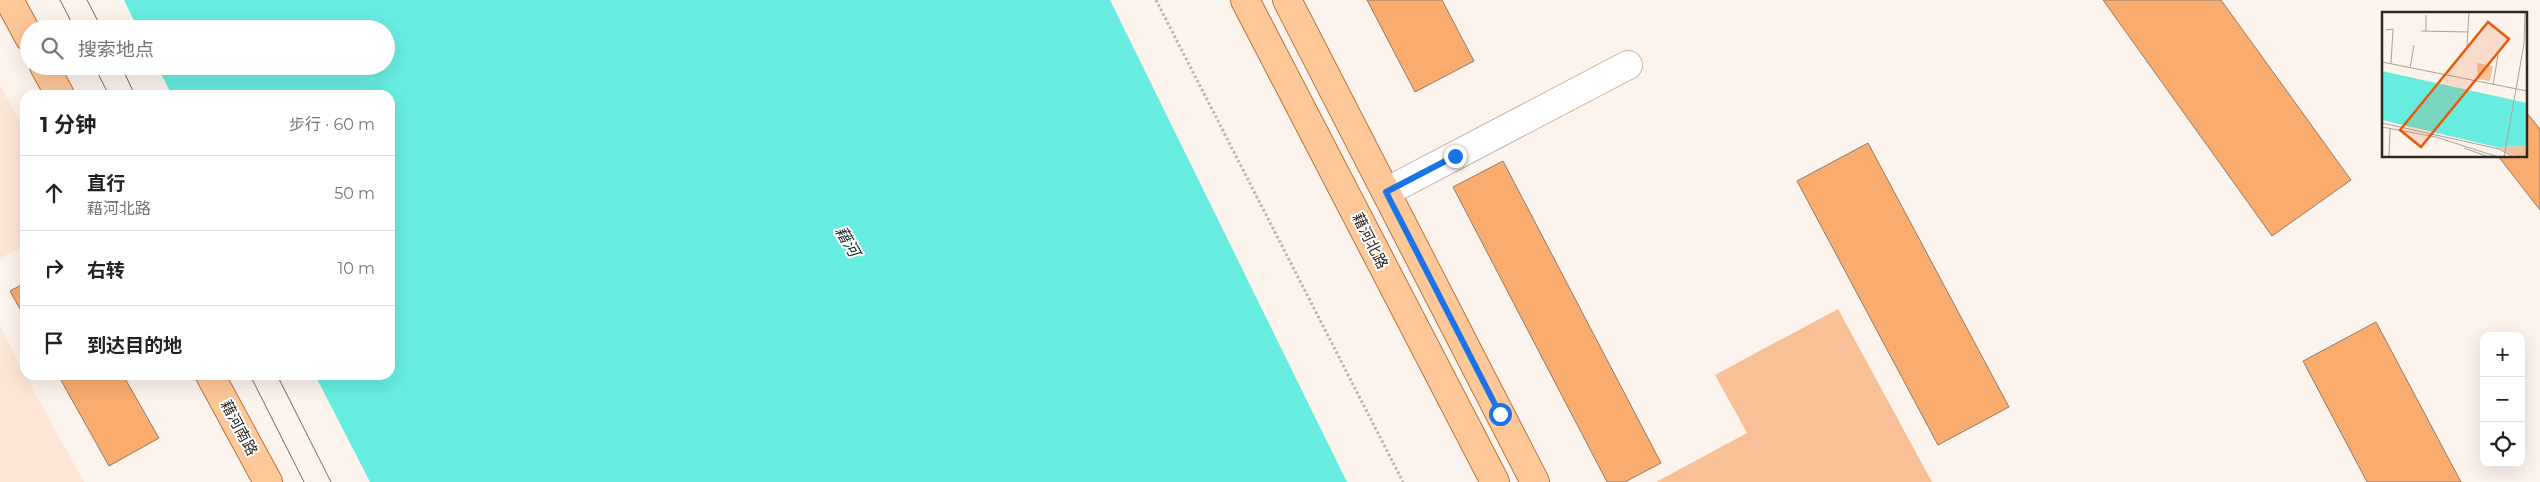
<!DOCTYPE html>
<html lang="zh">
<head>
<meta charset="utf-8">
<style>
	body { margin:0; font-family:Montserrat,"Noto Sans SC",sans-serif; background:#f6f6f6; color:#222 }
	.controls { position:absolute; right:15px; bottom:15px; display:grid; overflow:hidden; border-radius:10px; box-shadow:0 5px 20px #0002 }
	.controls button { width:45px; height:45px; display:grid; place-items:center; padding:0; border:0; border-bottom:1px solid #e0e0e0; background:#fff; color:#222; font:25px sans-serif }
	.stop { position:absolute; width:15px; height:15px; margin:-11px; border:4px solid #1a73e8; border-radius:50%; background:#fff }
	.stop.end { background:#1a73e8; border-color:#fff; box-shadow:0 1px 5px #0008 }
	.list { margin:0; padding:0; list-style:none }
	h2 { display:flex; justify-content:space-between; align-items:center; height:65px; margin:0; padding:0 20px; font-size:21px }
	h2 small { font-size:16px; font-weight:400; color:#767676 }
	.list li { display:grid; grid-template-columns:32px 1fr auto; gap:15px; align-items:center; box-sizing:border-box; height:75px; padding:0 20px; border-top:1px solid #e0e0e0 }
	.list b { display:block; font-size:19px; white-space:nowrap }
	.list p { margin:0; font-size:16px; white-space:nowrap; color:#767676 }
	.list em { font-size:16px; font-style:normal; color:#767676 }
	.icon { flex:none; width:28px; height:28px; fill:none; stroke:currentColor; stroke-width:2; stroke-linecap:round; stroke-linejoin:round }
	.map { position:relative; flex:none; width:2540px; height:482px; overflow:hidden }
	.search { position:absolute; background:#fff; box-shadow:0 5px 20px #0002; left:20px; top:20px; width:375px; height:55px; display:flex; align-items:center; gap:12px; box-sizing:border-box; padding:0 18px; border-radius:28px; color:#767676; font-size:19px }
	.panel { position:absolute; background:#fff; box-shadow:0 5px 20px #0002; left:20px; top:90px; width:375px; height:290px; border-radius:15px }
	.map>svg:first-child { display:block }
	.built { fill:#fee6d6 }
	.green { fill:#f7c097 }
	.water { fill:#67ede0 }
	.building { fill:#faac6f; stroke:#8e7b6c }
	.lines { fill:none; stroke-linecap:round; stroke-linejoin:round }
	.minor-casing { stroke:#c7b2a3; stroke-width:30 }
	.major-casing { stroke:#b57642; stroke-width:30 }
	.path { stroke:#bcb3ad; stroke-width:3; stroke-dasharray:2.5 2.5; stroke-linecap:butt }
	.minor { stroke:#fff; stroke-width:28 }
	.major { stroke:#fec798; stroke-width:28 }
	.tram { stroke:#736a64; stroke-width:1 }
	.route { stroke:#1a73e8; stroke-width:6 }
	.labels { text-anchor:middle; stroke-width:4; stroke-linejoin:round; paint-order:stroke }
	.street-label { font-size:15px; fill:#2f2721; stroke:#fff }
	.water-label { font-size:16px; font-style:italic; fill:#1a312f; stroke:#fff }
	.inset-road { fill:none; stroke:#aaa19b; stroke-width:1 }
	.view { fill:#e8590c; fill-opacity:0.15; stroke:#e8590c; stroke-width:2.5 }
	.inset-edge { fill:none; stroke:#2f2721; stroke-width:2.5 }
</style>
</head>
<body>
<div class="map">
<svg width="2540" height="482" viewBox="0 0 2540 482">
	<rect width="100%" height="100%" fill="#fcf3ed"/>
	<path class="built" d="M0 85 25 131V246L0 258Z
		M0 326 25 375 84 482H0Z"/>
	<path class="green" d="M1838 309 1932 482H1656L1747 433 1715 375Z"/>
	<path class="water" d="M124 0H1110L1347 482H370L315 375H390V95H172L157 66H386V29H138Z"/>
	<path class="building" d="M1367 0H1442L1474 61 1415 92Z
		M2103 0H2221L2351 180 2272 236Z
		M2526 112 2540 129V210L2498 156H2526Z
		M1868 143 2009 407 1938 445 1797 181Z
		M1503 161 1661 463 1625 482H1607L1453 187Z
		M25 283V318L10 291Z
		M2376 322 2461 482H2367L2303 361Z
		M58 375H123L159 438 109 466Z"/>
	<g class="lines">
		<g class="minor-casing">
			<path id="minor" d="M1386 192 1628 65"/>
		</g>
		<g class="major-casing">
			<path id="major" d="M9 0 29 37
				M1245 0 1495 482
				M1287 0 1535 482
				M44 66 60 95
				M210 375 268 482"/>
		</g>
		<path class="path" d="M1156 0 1403 482"/>
		<use href="#minor" class="minor"/>
		<use href="#major" class="major"/>
		<path class="tram" d="M60 0 75 29
			M87 0 102 29
			M94 66 109 95
			M121 66 135 95
			M250 375 304 482
			M277 375 331 482"/>
	</g>
	<g class="lines">
		<path class="route" d="M1455 156 1386 192 1500 414"/>
	</g>
	<g class="labels">
		<g class="street-label">
			<text transform="translate(1370 241) rotate(63)" y="5">藉河北路</text>
			<text transform="translate(239 428) rotate(62)" y="5">藉河南路</text>
		</g>
		<g class="water-label">
			<text transform="translate(848 241) rotate(60)" y="6">藉河</text>
		</g>
	</g>
	<g transform="translate(2382 12)">
		<rect width="145" height="145" fill="#fcf3ed"/>
		<path d="M95 51 111 54 108 69 96 67ZM145 134V145H135L114 135Z" fill="#f7c097"/>
		<path d="M0 59 145 91V134L114 135 0 108Z" fill="#67ede0"/>
		<path class="inset-road" d="M4 18 11 17 9 52M39 19 86 20M44 19V3M85 35 87 0M0 50 145 79M28 56 32 33M111 73 116 43M0 111 117 137 132 145M0 115 54 125 116 145M82 136 107 145M7 145 8 117M122 145 142 32 143 0"/>
		<path class="view" d="M106 10 127 27 39 135 18 118Z"/>
		<rect width="145" height="145" class="inset-edge"/>
	</g>
</svg>
<div class="controls">
<button>+</button>
<button>−</button>
<button><svg class="icon" aria-label="locate" viewBox="0 0 24 24"><circle cx="12" cy="12" r="6"/><path d="M12 2v4M12 18v4M2 12h4M18 12h4"/></svg></button>
</div>
<div class="stop" style="left:1500px;top:414px"></div>
<div class="stop end" style="left:1455px;top:156px"></div>
<div class="search"><svg class="icon" aria-label="search" viewBox="0 0 24 24"><circle cx="10" cy="10" r="6"/><path d="M15 15l6 6"/></svg>搜索地点</div>
<section class="panel">
<h2>1 分钟<small>步行 · 60 m</small></h2>
<ul class="list">
<li><svg class="icon" aria-label="ahead" viewBox="0 0 24 24"><path d="M12 20V5M6 11l6-6 6 6"/></svg><div><b>直行</b><p>藉河北路</p></div><em>50 m</em></li>
<li><svg class="icon" aria-label="right" viewBox="0 0 24 24"><path d="M7 20v-9h11M14 6l5 5-5 5"/></svg><div><b>右转</b></div><em>10 m</em></li>
<li><svg class="icon" aria-label="arrive" viewBox="0 0 24 24"><path d="M6 21V4h12l-3 4 3 4H6"/></svg><div><b>到达目的地</b></div></li>
</ul>
</section>
</div>
</body>
</html>
